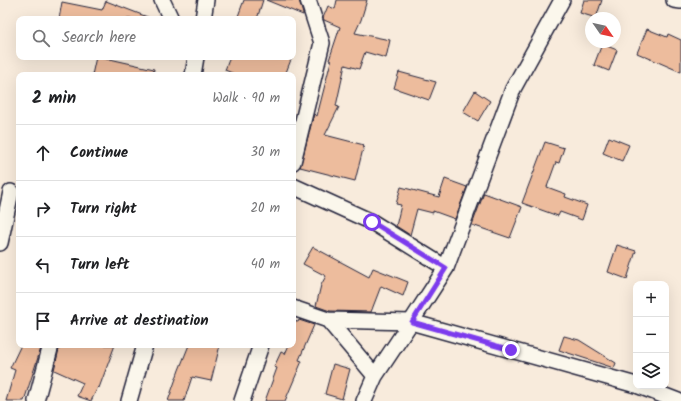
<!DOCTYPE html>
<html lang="en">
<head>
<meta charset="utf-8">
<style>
	body { margin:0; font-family:Kalam,sans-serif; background:#f6f6f6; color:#202124 }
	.controls { position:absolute; right:12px; bottom:12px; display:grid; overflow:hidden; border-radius:8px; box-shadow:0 4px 16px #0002 }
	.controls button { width:36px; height:36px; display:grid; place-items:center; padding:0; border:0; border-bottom:1px solid #e0e0e0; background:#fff; color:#202124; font:20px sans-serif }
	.compass { position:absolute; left:585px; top:12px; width:36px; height:36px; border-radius:50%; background:#fff; box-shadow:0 4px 16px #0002; rotate:124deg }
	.stop { position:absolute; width:12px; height:12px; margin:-9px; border:3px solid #7c3aed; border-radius:50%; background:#fff }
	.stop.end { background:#7c3aed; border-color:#fff; box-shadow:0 1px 4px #0008 }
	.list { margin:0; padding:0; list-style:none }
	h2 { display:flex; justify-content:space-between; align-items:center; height:52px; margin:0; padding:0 16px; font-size:17px }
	h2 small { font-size:13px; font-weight:400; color:#757577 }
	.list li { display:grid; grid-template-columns:26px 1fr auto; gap:12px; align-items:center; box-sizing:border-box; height:56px; padding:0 16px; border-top:1px solid #e0e0e0 }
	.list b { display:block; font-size:15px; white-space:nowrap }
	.list em { font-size:13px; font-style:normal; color:#757577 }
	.icon { flex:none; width:22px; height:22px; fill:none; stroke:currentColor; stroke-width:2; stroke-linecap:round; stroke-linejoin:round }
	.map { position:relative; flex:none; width:681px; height:401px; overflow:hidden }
	.search { position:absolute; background:#fff; box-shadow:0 4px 16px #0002; left:16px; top:16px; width:280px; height:44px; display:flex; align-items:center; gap:10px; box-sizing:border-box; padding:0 14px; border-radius:8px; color:#757577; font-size:15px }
	.panel { position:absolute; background:#fff; box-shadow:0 4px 16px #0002; left:16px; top:72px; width:280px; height:276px; border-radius:8px }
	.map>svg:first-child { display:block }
	.building { fill:#edbc9d; stroke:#22223b }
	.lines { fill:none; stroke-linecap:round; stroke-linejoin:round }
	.street-casing { stroke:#22223b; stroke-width:18 }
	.street { stroke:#fbf7ec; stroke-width:15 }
	.route { stroke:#7c3aed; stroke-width:5 }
</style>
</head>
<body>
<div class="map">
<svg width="681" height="401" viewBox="0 0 681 401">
	<rect width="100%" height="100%" fill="#f8ebdc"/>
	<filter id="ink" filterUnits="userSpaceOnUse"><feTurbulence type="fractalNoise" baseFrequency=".025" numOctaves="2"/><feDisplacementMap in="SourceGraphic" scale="8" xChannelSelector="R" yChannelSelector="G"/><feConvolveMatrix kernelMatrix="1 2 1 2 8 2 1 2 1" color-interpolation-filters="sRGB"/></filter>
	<g filter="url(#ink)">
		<path class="building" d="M244 0H263L257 19H237Z
			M266 0H299L303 14V15Z
			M337 0H367L361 20 355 33 390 40 386 58 365 52 359 69 345 65 336 106 339 107 325 135 364 145 355 181 300 167 314 114 317 116 331 61 329 60 340 27 324 20 323 18 328 6 335 9Z
			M584 0H602L596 18 580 13Z
			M106 1 150 18 149 19H59L62 2 102 10Z
			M647 29 667 37 668 34 681 40V72L637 53Z
			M602 44 617 50 609 71 594 65Z
			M96 57H101L154 69 153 75H92Z
			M230 57H292L285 75H237L225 70Z
			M399 72 436 82 429 100 394 88Z
			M475 91 490 101 478 121 463 112Z
			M609 137 629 145 622 161 603 153Z
			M545 142 564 148 559 163 556 162 547 187 566 194 565 197 587 205 582 220 560 212 558 216 522 203Z
			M445 179 467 187 455 219 433 211V213L417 209 410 235 396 226 401 205 396 204 401 187 439 197Z
			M484 193 522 207 510 238 472 225Z
			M617 245 636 251 627 279 608 272Z
			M313 247 369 277 373 268 408 282 403 296 381 286 371 312 330 311 316 306 321 285 326 276 303 264Z
			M299 320 314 325 299 360 302 361 285 401H265L277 368 274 367 281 352 285 354 289 345H293V321L298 322Z
			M564 336 579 340 616 363 614 368 559 350Z
			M21 345H42L24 401H6L15 370 10 368Z
			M60 345H115L99 388 98 387 91 401 77 396 83 383 54 370Z
			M189 345H220L211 381 192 377 184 401H168L179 370Z
			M333 364 350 369 342 399 325 394Z"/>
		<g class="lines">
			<g class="street-casing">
				<path id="street" d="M162 0 171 19
					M674 0 681 1
					M203 19 206 0
					M193 75 196 57
					M293 162 322 43 308 0
					M293 186 372 222 446 268
					M0 243 11 192
					M293 308 328 320 411 322 636 385
					M328 320 375 376
					M639 386 678 401
					M36 401 51 345
					M129 401 145 345
					M242 401 261 345
					M364 401 375 376 411 322 446 268 513 89 562 0"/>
			</g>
			<use href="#street" class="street"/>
		</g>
	</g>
	<g class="lines" filter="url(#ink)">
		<path class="route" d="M372 222 446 268 412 322 511 350"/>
	</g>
</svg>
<div class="controls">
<button>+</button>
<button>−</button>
<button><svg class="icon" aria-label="layers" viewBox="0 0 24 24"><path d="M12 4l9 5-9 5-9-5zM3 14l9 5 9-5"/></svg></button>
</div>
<svg class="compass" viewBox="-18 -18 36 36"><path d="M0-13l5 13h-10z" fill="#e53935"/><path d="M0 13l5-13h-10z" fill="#757577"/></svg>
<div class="stop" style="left:372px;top:222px"></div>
<div class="stop end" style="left:511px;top:350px"></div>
<div class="search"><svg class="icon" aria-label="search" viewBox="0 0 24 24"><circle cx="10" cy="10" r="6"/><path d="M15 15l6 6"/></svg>Search here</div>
<section class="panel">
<h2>2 min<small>Walk · 90 m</small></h2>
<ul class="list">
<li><svg class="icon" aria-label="ahead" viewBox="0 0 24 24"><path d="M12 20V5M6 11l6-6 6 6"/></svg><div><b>Continue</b></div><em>30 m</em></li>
<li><svg class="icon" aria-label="right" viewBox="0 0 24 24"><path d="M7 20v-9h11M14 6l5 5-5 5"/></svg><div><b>Turn right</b></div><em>20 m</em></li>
<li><svg class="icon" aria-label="left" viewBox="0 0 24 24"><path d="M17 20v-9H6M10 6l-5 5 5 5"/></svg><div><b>Turn left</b></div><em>40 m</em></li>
<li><svg class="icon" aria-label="arrive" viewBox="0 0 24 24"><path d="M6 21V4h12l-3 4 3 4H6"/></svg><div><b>Arrive at destination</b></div></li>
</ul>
</section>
</div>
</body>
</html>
